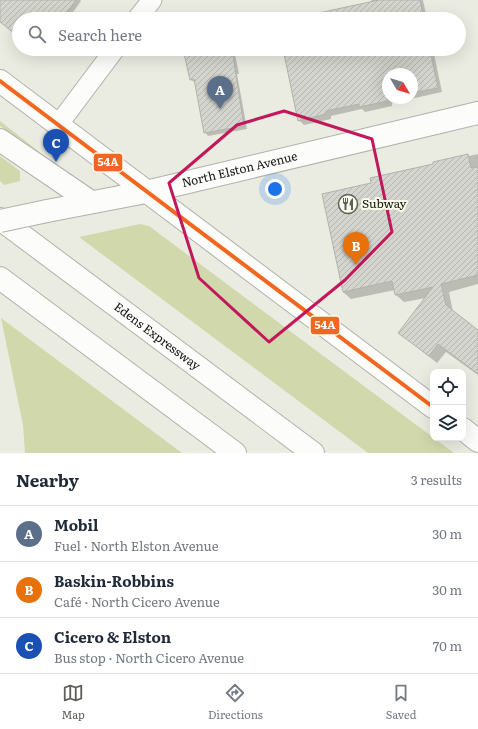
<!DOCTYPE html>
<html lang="en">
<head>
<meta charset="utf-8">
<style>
	body { margin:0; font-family:Literata,serif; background:#f2f2f3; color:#1f2937 }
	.controls { position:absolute; right:12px; bottom:12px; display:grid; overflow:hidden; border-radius:8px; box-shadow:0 4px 16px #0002 }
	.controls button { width:36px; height:36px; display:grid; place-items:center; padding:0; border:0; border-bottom:1px solid #e0e1e3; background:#fff; color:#1f2937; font:20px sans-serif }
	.compass { position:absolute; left:382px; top:68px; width:36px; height:36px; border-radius:50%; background:#fff; box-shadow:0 4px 16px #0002; rotate:128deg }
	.you { position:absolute; left:275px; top:189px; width:14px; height:14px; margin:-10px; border:3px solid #fff; border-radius:50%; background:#1a73e8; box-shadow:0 0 0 6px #1a73e833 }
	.badge { display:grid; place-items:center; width:26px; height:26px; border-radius:50%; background:#5e6058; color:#fff; font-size:13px; font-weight:700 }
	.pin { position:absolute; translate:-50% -33px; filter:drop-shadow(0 1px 2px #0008) }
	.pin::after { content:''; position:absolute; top:21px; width:14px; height:12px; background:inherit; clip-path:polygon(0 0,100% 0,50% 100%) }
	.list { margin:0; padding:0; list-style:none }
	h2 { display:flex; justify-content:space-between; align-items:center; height:52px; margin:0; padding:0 16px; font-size:17px }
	h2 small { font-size:13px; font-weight:400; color:#747a83 }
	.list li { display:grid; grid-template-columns:26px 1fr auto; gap:12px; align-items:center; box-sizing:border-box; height:56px; padding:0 16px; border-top:1px solid #e0e1e3 }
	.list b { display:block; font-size:15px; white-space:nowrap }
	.list p { margin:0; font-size:13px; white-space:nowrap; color:#747a83 }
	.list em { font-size:13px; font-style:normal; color:#747a83 }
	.icon { flex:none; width:22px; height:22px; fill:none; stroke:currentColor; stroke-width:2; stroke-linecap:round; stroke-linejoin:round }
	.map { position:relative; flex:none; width:478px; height:453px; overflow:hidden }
	.search { position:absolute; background:#fff; box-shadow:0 4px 16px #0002; left:12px; right:12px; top:12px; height:44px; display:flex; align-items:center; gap:10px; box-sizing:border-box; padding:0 14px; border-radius:22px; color:#747a83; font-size:15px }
	.sheet { height:220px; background:#fff }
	nav { display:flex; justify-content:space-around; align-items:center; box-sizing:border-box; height:56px; border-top:1px solid #e0e1e3; background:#fff; font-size:11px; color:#747a83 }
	nav a { display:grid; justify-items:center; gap:2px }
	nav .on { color:#5e6058 }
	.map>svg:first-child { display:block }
	.grass { fill:#d1d9ac }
	.shadow { fill:#0003; fill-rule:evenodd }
	.building { fill:url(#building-hatch); stroke:#b1b3ac }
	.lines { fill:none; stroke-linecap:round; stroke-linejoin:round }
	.minor-casing { stroke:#b0b2ab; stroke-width:21 }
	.secondary-casing { stroke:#b0b2ab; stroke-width:24 }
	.primary-casing { stroke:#b0b2ab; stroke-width:24 }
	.motorway-casing { stroke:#b0b2ab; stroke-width:24 }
	.minor { stroke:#fcfcfb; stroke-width:19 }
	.secondary { stroke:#fcfcfb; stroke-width:22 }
	.primary { stroke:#fcfcfb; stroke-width:22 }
	.motorway { stroke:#fcfcfb; stroke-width:22 }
	.secondary-bridge-casing { stroke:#b0b2ab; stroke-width:24; stroke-linecap:butt }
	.secondary-bridge { stroke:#fcfcfb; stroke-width:22 }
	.bus-1-casing { stroke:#f9fcec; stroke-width:7 }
	.bus-1 { stroke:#f26522; stroke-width:4 }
	.marked { fill:none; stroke:#c2185b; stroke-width:3; stroke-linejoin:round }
	.labels { text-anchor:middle; stroke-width:4; stroke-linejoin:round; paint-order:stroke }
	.street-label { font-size:12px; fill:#13140e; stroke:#f9fcec }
	.poi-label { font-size:12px; fill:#13140e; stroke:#f9fcec; text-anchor:start }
	.line-badge { stroke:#f9fcec; stroke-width:1.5 }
	.badge-label { font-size:11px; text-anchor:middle; font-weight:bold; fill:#fff }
</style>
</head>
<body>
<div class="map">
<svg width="478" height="453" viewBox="0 0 478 453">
	<defs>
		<pattern id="building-hatch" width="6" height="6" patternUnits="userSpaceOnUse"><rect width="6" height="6" fill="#d4d5ce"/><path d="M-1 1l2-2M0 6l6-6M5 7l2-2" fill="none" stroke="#b5b6b0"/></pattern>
	</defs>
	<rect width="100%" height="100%" fill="#eaece2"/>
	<path class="grass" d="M0 121 42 154 0 126Z
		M0 156 20 171V181L4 185 0 181Z
		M140 224 149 226 454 453H368L79 237Z
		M1 318 182 453H25L23 425Z"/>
	<path class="shadow" d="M0 0H80L81 1 68 19H19V31L0 15Z
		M371 0H423L427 19H295L372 2Z
		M35 49H45L42 54Z
		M184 49H234L239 74H237L247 129 208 136 205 132 196 83 191 80Z
		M284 49H433L442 92 392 103V106L365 112 362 109 331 116V119L304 125 299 120ZM388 74H412V98H388Z
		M478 154V284L449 292 453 312 478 330V375L446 352 437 363 399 333 426 298 404 302 396 295 395 290 351 299 343 292 372 184 371 178Z"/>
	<path class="building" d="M0 0H76L62 19H19V37L0 22Z
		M379 0H420L424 19H291Z
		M183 49H232L244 126 204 133 194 79 190 80Z
		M283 49H430L438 88 412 93V74H388V101L359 107V104L326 111V114L298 121Z
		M468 154 471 168 478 167V275L441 284 446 305 478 330V374L438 344 429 356 398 333 433 287 395 295 392 281 343 292 322 194 371 183 370 178 433 164V162Z"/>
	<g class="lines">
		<g class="minor-casing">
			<path id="minor" d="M137 19 152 0
				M58 125 115 49"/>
		</g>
		<g class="secondary-casing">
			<g id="secondary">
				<path id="s1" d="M47 211 146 192 478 113"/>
			</g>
		</g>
		<g class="primary-casing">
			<path id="primary" d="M0 81 433 407
				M463 429 478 441"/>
		</g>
		<g class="motorway-casing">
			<g id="motorway">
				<path d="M0 140 91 202"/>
				<path id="s2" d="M0 219 313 453"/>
				<path d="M0 278 235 453"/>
			</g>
		</g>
		<use href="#minor" class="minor"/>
		<use href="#secondary" class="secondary"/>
		<use href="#primary" class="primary"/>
		<use href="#motorway" class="motorway"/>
		<g class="secondary-bridge-casing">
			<path id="secondary-bridge" d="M0 221 47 211"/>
		</g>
		<use href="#secondary-bridge" class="secondary-bridge"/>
		<g class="bus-1-casing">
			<path id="bus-1" d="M0 81 433 407"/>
		</g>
		<use href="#bus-1" class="bus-1"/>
	</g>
	<path class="marked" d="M284 111 372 139 392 232 345 280 269 342 199 278 169 183 237 125Z"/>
	<defs>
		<g id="restaurant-ring" transform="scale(1)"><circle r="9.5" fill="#f9fcec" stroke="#5e6058" stroke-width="1.5"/><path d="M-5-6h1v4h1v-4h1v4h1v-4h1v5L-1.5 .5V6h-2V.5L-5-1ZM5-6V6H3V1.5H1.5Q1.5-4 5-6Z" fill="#5e6058"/></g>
	</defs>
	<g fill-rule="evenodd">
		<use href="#restaurant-ring" x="348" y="204"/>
	</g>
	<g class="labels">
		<g class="street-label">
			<text dy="4" stroke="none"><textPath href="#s1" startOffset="197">North Elston Avenue</textPath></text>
			<text dy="4" stroke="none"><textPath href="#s2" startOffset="196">Edens Expressway</textPath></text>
		</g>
		<g class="poi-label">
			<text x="362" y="208">Subway</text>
		</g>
	</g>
	<g class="line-badge">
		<rect x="93" y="153" width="30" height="19" rx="4" fill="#f26522"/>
		<rect x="310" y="316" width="30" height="19" rx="4" fill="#f26522"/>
	</g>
	<g class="badge-label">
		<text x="108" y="166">54A</text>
		<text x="325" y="329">54A</text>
	</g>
</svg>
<div class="controls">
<button><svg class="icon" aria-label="locate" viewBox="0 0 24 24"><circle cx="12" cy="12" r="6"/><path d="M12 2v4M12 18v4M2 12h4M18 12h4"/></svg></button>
<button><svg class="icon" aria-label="layers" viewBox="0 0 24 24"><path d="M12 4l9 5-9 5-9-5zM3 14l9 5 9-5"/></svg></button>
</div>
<svg class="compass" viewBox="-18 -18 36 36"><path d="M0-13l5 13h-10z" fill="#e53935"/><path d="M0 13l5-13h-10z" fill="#747a83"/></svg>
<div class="you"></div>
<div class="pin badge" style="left:220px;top:109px;background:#5c6f8a">A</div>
<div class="pin badge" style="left:356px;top:265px;background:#e8710a">B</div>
<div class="pin badge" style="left:56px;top:162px;background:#1a4fb4">C</div>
<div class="search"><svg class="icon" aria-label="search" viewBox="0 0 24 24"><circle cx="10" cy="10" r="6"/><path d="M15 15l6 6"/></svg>Search here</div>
</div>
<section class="sheet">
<h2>Nearby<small>3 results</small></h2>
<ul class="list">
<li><span class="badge" style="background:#5c6f8a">A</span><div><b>Mobil</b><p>Fuel · North Elston Avenue</p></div><em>30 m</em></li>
<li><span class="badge" style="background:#e8710a">B</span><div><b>Baskin-Robbins</b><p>Café · North Cicero Avenue</p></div><em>30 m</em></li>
<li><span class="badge" style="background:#1a4fb4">C</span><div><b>Cicero &amp; Elston</b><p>Bus stop · North Cicero Avenue</p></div><em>70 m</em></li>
</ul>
</section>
<nav>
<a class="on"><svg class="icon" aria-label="map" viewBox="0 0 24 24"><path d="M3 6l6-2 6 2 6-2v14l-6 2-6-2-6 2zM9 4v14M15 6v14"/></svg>Map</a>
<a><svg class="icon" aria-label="directions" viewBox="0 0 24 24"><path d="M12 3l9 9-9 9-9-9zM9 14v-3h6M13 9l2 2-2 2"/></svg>Directions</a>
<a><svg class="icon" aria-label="saved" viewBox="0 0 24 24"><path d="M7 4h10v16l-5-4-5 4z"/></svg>Saved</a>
</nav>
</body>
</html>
